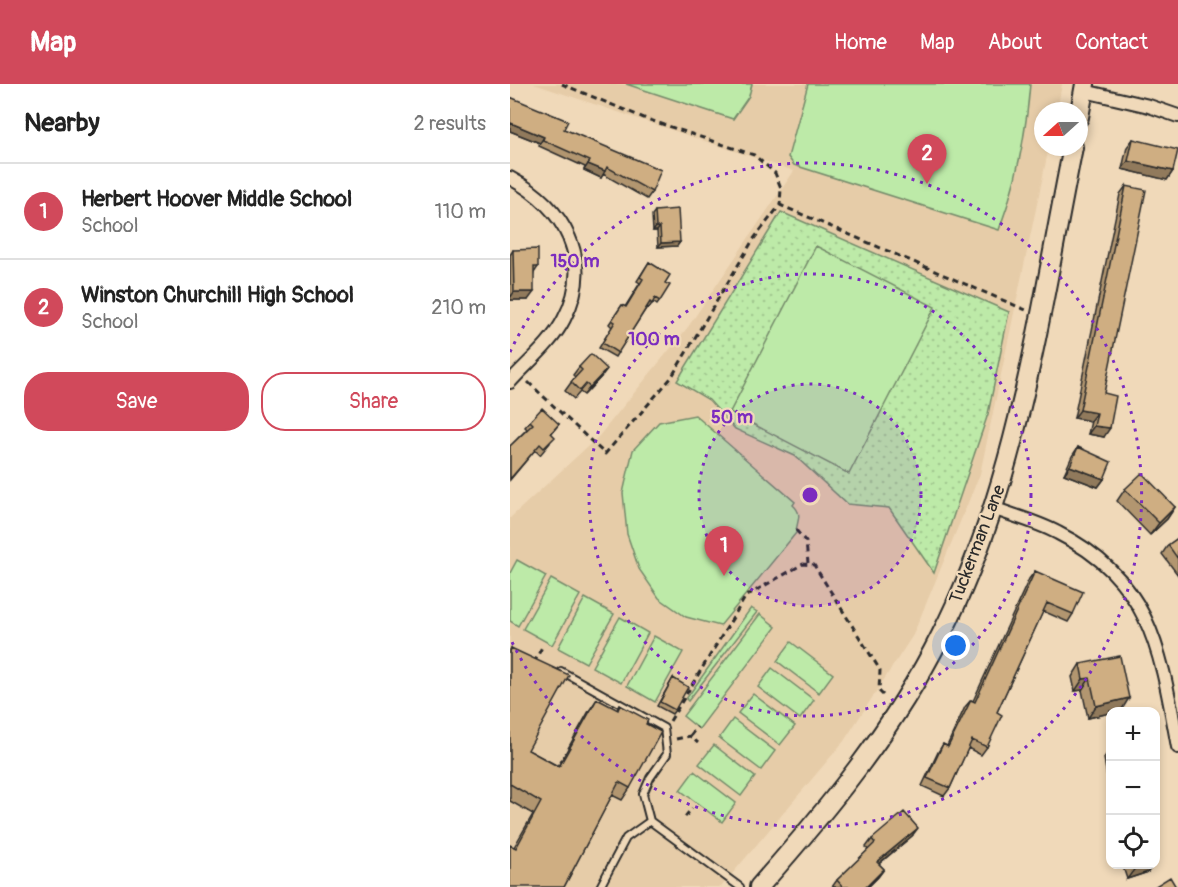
<!DOCTYPE html>
<html lang="en">
<head>
<meta charset="utf-8">
<style>
	body { margin:0; font-family:Pangolin,sans-serif; background:#f6f6f6; color:#222 }
	.controls { position:absolute; right:18px; bottom:18px; display:grid; overflow:hidden; border-radius:12px; box-shadow:0 3px 9px #0003 }
	.controls button { width:54px; height:54px; display:grid; place-items:center; padding:0; border:0; border-bottom:2px solid #e0e0e0; background:#fff; color:#222; font:30px sans-serif }
	.compass { position:absolute; left:524px; top:18px; width:54px; height:54px; border-radius:50%; background:#fff; box-shadow:0 3px 9px #0003; rotate:249deg }
	.you { position:absolute; left:446px; top:562px; width:21px; height:21px; margin:-15px; border:4px solid #fff; border-radius:50%; background:#1a73e8; box-shadow:0 0 0 9px #1a73e833 }
	.badge { display:grid; place-items:center; width:39px; height:39px; border-radius:50%; background:#d1495b; color:#fff; font-size:20px; font-weight:700 }
	.pin { position:absolute; translate:-50% -50px; filter:drop-shadow(0 2px 3px #0008) }
	.pin::after { content:''; position:absolute; top:32px; width:21px; height:18px; background:inherit; clip-path:polygon(0 0,100% 0,50% 100%) }
	.list { margin:0; padding:0; list-style:none }
	h2 { display:flex; justify-content:space-between; align-items:center; height:78px; margin:0; padding:0 24px; font-size:26px }
	h2 small { font-size:20px; font-weight:400; color:#767676 }
	.list li { display:grid; grid-template-columns:39px 1fr auto; gap:18px; align-items:center; box-sizing:border-box; height:96px; padding:0 24px; border-top:2px solid #e0e0e0 }
	.list b { display:block; font-size:22px; white-space:nowrap }
	.list p { margin:0; font-size:20px; white-space:nowrap; color:#767676 }
	.list em { font-size:20px; font-style:normal; color:#767676 }
	.actions { display:flex; gap:12px; padding:18px 24px }
	.actions a { flex:1; padding:14px 0; border:2px solid #d1495b; border-radius:24px; text-align:center; font-size:21px; color:#d1495b }
	.actions .main { background:#d1495b; color:#fff }
	.icon { flex:none; width:33px; height:33px; fill:none; stroke:currentColor; stroke-width:2; stroke-linecap:round; stroke-linejoin:round }
	.map { position:relative; flex:none; width:668px; height:803px; overflow:hidden }
	header { display:flex; align-items:center; gap:36px; box-sizing:border-box; height:84px; padding:0 30px; background:#d1495b; color:#fff }
	header strong { font-size:28px }
	nav { display:flex; gap:33px; margin-inline-start:auto; font-size:21px }
	main { display:flex }
	aside { flex:1; background:#fff }
	.map>svg:first-child { display:block }
	.built { fill:#e6cca8 }
	.park { fill:url(#park-dots); stroke:#748a6a; stroke-width:1.5 }
	.garden { fill:#bdeaa8; stroke:#748a6a; stroke-width:1.5 }
	.lines { fill:none; stroke-linecap:round; stroke-linejoin:round }
	.lane-casing { stroke:#2b2b2b; stroke-width:10 }
	.street-casing { stroke:#2b2b2b; stroke-width:16 }
	.secondary-casing { stroke:#2b2b2b; stroke-width:22 }
	.path { stroke:#2b2b2b; stroke-width:3; stroke-dasharray:6 4.5; stroke-linecap:butt }
	.lane { stroke:#f0d9b9; stroke-width:6 }
	.street { stroke:#f0d9b9; stroke-width:12 }
	.secondary { stroke:#f0d9b9; stroke-width:18 }
	.wall { fill:#b29670; stroke:#2b2b2b; stroke-width:1.5 }
	.shaded-wall { fill:#917a5b; stroke:#2b2b2b; stroke-width:1.5 }
	.building { fill:#cfae82; stroke:#2b2b2b; stroke-width:1.5 }
	.ring { fill:none; stroke:#7b2cbf; stroke-width:3; stroke-dasharray:3 6 }
	.labels { text-anchor:middle; stroke-width:4.5; stroke-linejoin:round; paint-order:stroke }
	.street-label { font-size:18px; fill:#2b2b2b; stroke:#f0d9b9 }
	.centre { fill:#7b2cbf; stroke:#f0d9b9; stroke-width:3 }
	.ring-label { font-size:18px; text-anchor:middle; font-weight:bold; fill:#7b2cbf; stroke:#f0d9b9; stroke-width:4.5; stroke-linejoin:round; paint-order:stroke }
</style>
</head>
<body>
<header>
<strong>Map</strong>
<nav><a>Home</a><a>Map</a><a>About</a><a>Contact</a></nav>
</header>
<main>
<aside>
<h2>Nearby<small>2 results</small></h2>
<ul class="list">
<li><span class="badge">1</span><div><b>Herbert Hoover Middle School</b><p>School</p></div><em>110 m</em></li>
<li><span class="badge">2</span><div><b>Winston Churchill High School</b><p>School</p></div><em>210 m</em></li>
</ul>
<div class="actions"><a class="main">Save</a><a>Share</a></div>
</aside>
<div class="map">
<svg width="668" height="803" viewBox="0 0 668 803">
	<defs>
		<pattern id="park-dots" width="8" height="8" patternUnits="userSpaceOnUse" patternTransform="scale(1.5)"><rect width="8" height="8" fill="#bdeaa8"/><path d="M2 2h.1M6 6h.1" fill="none" stroke="#a3c991" stroke-width="1.8" stroke-linecap="round"/></pattern>
	</defs>
	<rect width="100%" height="100%" fill="#f0d9b9"/>
	<filter id="ink" filterUnits="userSpaceOnUse"><feTurbulence type="fractalNoise" baseFrequency=".0167" numOctaves="2"/><feDisplacementMap in="SourceGraphic" scale="12" xChannelSelector="R" yChannelSelector="G"/><feConvolveMatrix kernelMatrix="1 2 1 2 8 2 1 2 1" color-interpolation-filters="sRGB"/></filter>
	<g filter="url(#ink)">
		<path class="built" d="M24 0H552L547 27H533V63H539L470 390 403 551 334 657 211 803H0V434L89 352 178 243 284 87Z"/>
		<path class="park" d="M271 128 499 228 478 330 424 489 379 424 337 420 285 372 225 345 199 316 167 297Z"/>
		<path class="garden" d="M116 0H242L239 12 223 35Z
			M298 0H520C516 51 507 98 489 146L284 81 278 73Z
			M306 162 425 223 339 390 220 328Z
			M185 331 285 418 283 421C294 431 286 438 286 449L210 542 176 533 149 514 129 485 117 450 113 409 123 366 149 338Z
			M7 476 36 492 8 542 0 537V489Z
			M41 495 70 511 42 561 13 545Z
			M75 514 104 530 76 579 48 564Z
			M241 524 247 528 178 617 176 615Z
			M250 530 266 543 189 645 173 632Z
			M110 533 138 549 111 599 82 583Z
			M144 552 173 568 145 618 117 602Z
			M281 558 323 590 309 609 267 577Z
			M262 584 304 616 290 635 248 603Z
			M243 610 285 642 270 661 228 629Z
			M223 635 265 667 251 686 209 654Z
			M204 661 245 693 231 712 189 680Z
			M184 687 226 719 212 738 170 706Z"/>
		<g class="lines">
			<g class="lane-casing">
				<path id="lane" d="M51 587 154 644 157 670 140 694 133 710 140 737 230 803
					M90 803 116 754 140 737"/>
			</g>
			<g class="street-casing">
				<path id="street" d="M574 7 639 22 668 32
					M0 94C54 123 85 176 54 235 42 259 18 278 0 298
					M483 424C504 432 528 438 548 449 642 496 651 570 668 663"/>
			</g>
			<g class="secondary-casing">
				<path id="secondary" d="M569 33 575 0
					M249 803C318 725 384 645 431 551 508 400 530 227 563 63"/>
			</g>
			<path class="path" d="M52 0 134 34 244 71 265 89 271 104 270 121
				M18 298 95 370 161 294 243 156 270 121 516 226
				M286 446 296 458 298 479
				M24 579 32 563
				M160 637 236 512 293 480 304 481 370 586 369 607 373 611
				M180 652 187 643
				M166 655 180 652 188 659
				M175 733 182 724"/>
			<use href="#lane" class="lane"/>
			<use href="#street" class="street"/>
			<use href="#secondary" class="secondary"/>
		</g>
		<path class="wall" d="M54 45 142 108 137 115 93 90 91 94 74 86 75 83 29 62 30 59 0 47Z
			M623 55 663 87 657 96 612 85 617 63Z
			M616 102 594 309V353L578 350 581 337 564 334 610 110Z
			M145 127 170 158 167 162 148 163 147 147H143L142 131Z
			M3 166 28 183 24 189 18 216H0V171Z
			M139 178 155 199 150 217 147 221 143 218 139 224 137 223 105 273 89 264 102 243 99 240 112 221 115 223 130 199 127 197Z
			M69 283 91 293 74 311 70 308 64 315 55 307 65 293 63 291Z
			M20 337 49 340 41 350 40 359 30 371 25 366 0 396V362L17 345 15 343Z
			M568 363 594 395 588 403 554 390 562 372Z
			M615 405 665 423 657 435 640 451 607 417Z
			M668 454V491L652 470 658 461Z
			M525 487 563 530 558 538 533 527 487 628 477 663 471 671 458 664 440 704 434 712 412 702 428 668 433 660 437 662 455 623 461 616 463 617 519 495Z
			M1 564 18 666 48 682 79 627 87 615 107 626 110 621 136 640 120 704 112 716 102 711 54 803 4 763 23 730 0 717V566Z
			M570 580 611 627H600V629L578 634 572 606 565 607 562 593Z
			M163 594 165 626 162 630 147 622Z
			M600 665V712L594 674Z
			M402 752 369 780 374 785 368 793 358 803H322L327 796 358 766 356 763 362 755Z
			M612 780H643L638 788 617 795Z"/>
		<path class="shaded-wall" d="M1 39 34 53 30 59 0 47V41Z
			M618 77 663 87 657 96 612 85Z
			M78 80 95 87 91 94 74 86Z
			M146 143H150L147 147H143Z
			M170 158 167 162 148 163 151 159Z
			M4 208H24L18 216H0V214Z
			M97 285 91 293 74 311 80 303Z
			M570 326 587 329 581 337 564 334Z
			M584 342 600 344 594 353 578 350Z
			M560 382 594 395 588 403 554 390Z
			M665 423 657 435 640 451 649 439Z
			M580 594 572 606 565 607 573 595Z
			M619 614 611 627H600V629L578 634 586 622Z
			M408 744 402 752 361 786 367 778Z
			M633 780H643L638 788 617 795 626 783Z
			M374 785 368 793 358 803H356Z"/>
		<path class="building" d="M0 13 58 37 54 45 151 86 142 108 97 83 95 87 78 80 80 77 33 56 34 53 1 39 0 42Z
			M623 55 668 66 663 87 618 77Z
			M616 102 636 106 594 309 606 312 600 344 584 342 587 329 570 326Z
			M168 125 170 158 151 159 150 143H146L145 127Z
			M28 165V183H24V208H4L3 166Z
			M139 178 160 191 155 199 160 201 150 217 145 214 142 220 140 218 108 269 92 259 105 238 102 236 112 221 116 223 133 195 130 193Z
			M81 270 97 285 80 303 76 300 70 307 61 298 72 286 69 283Z
			M32 324 49 340 41 349 45 353 34 364 30 360 0 395V362L23 340 20 337Z
			M568 363 601 378 594 395 560 382Z
			M632 389 665 423 649 439 615 405Z
			M668 454V475L658 461Z
			M525 487 573 508 563 530 537 519 487 628 492 631 477 663 462 656 440 704 417 694 433 660 438 663 461 616 465 618Z
			M1 564 59 591 18 666 49 683 87 615 108 626 110 621 138 636 136 640 151 648 120 704 109 698 54 803H0V761L6 764 31 718 0 700V568Z
			M610 572 619 614 586 622 580 594 573 595 570 580Z
			M163 594 178 603 165 626 150 618Z
			M394 728 408 744 367 778 374 785 356 803H333L327 796 365 759 362 755Z
			M660 793 666 803H644Z"/>
	</g>
	<circle cx="300" cy="411" r="111" fill="#7b2cbf" fill-opacity=".12"/>
	<g class="ring">
		<circle cx="300" cy="411" r="111"/>
		<circle cx="300" cy="411" r="221"/>
		<path d="M0 268A332 332 0 1 1 0 554"/>
	</g>
	<g class="labels">
		<g class="street-label">
			<text transform="translate(467 460) rotate(-69)" y="6">Tuckerman Lane</text>
		</g>
	</g>
	<circle cx="300" cy="411" r="9" class="centre"/>
	<g class="ring-label">
		<text x="65" y="183">150 m</text>
		<text x="144" y="261">100 m</text>
		<text x="222" y="339">50 m</text>
	</g>
</svg>
<div class="controls">
<button>+</button>
<button>−</button>
<button><svg class="icon" aria-label="locate" viewBox="0 0 24 24"><circle cx="12" cy="12" r="6"/><path d="M12 2v4M12 18v4M2 12h4M18 12h4"/></svg></button>
</div>
<svg class="compass" viewBox="-18 -18 36 36"><path d="M0-13l5 13h-10z" fill="#e53935"/><path d="M0 13l5-13h-10z" fill="#767676"/></svg>
<div class="you"></div>
<div class="pin badge" style="left:214px;top:492px">1</div>
<div class="pin badge" style="left:417px;top:100px">2</div>
</div>
</main>
</body>
</html>
